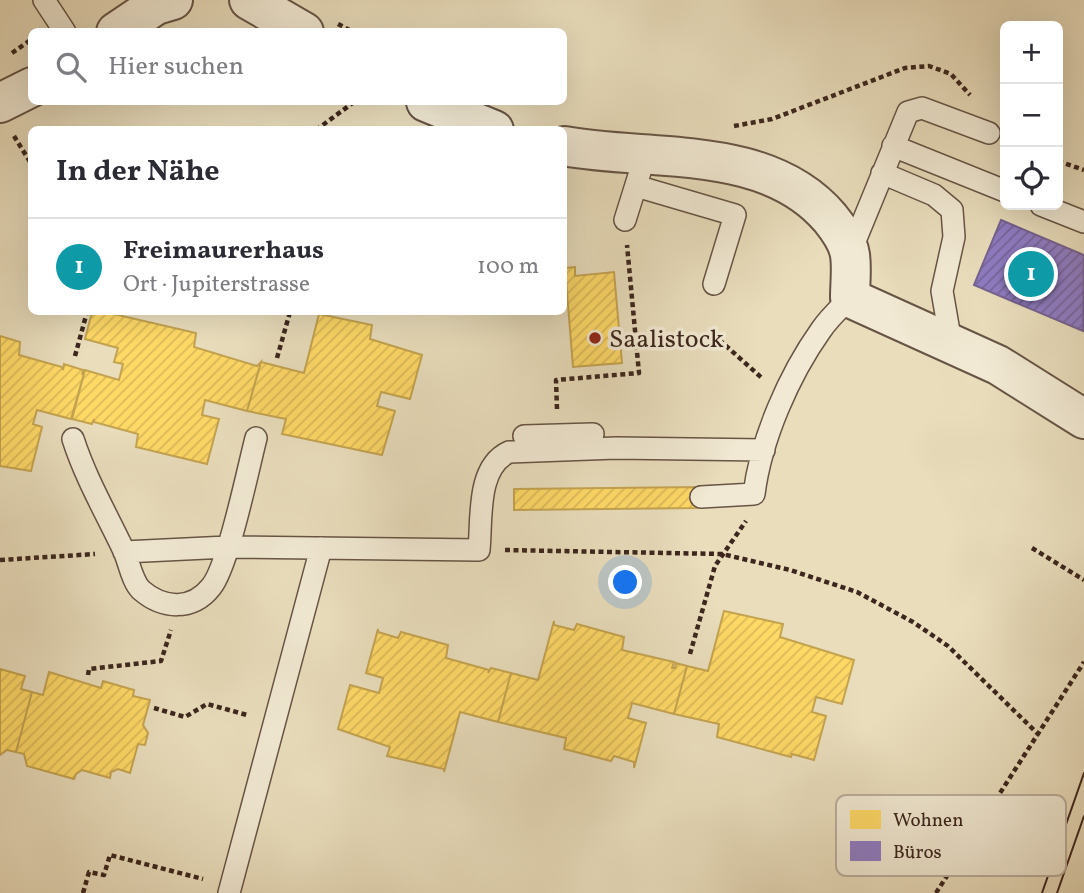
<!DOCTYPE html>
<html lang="de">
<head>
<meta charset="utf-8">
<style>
	body { margin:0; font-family:Vollkorn,serif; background:#f7f7f7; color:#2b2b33 }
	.controls { position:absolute; right:21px; top:21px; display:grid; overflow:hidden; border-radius:10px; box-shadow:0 7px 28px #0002 }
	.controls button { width:63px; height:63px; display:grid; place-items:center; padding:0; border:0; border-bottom:2px solid #e1e1e2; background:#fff; color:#2b2b33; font:35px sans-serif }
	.you { position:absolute; left:626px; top:583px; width:24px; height:24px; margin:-18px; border:5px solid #fff; border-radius:50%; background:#1a73e8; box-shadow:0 0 0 10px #1a73e833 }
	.badge { display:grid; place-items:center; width:46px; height:46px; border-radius:50%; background:#db2777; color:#fff; font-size:23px; font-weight:700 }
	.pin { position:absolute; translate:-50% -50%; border:4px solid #fff; box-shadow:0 2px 7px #0006 }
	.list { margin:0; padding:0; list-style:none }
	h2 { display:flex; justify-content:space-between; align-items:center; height:91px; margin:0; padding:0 28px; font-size:30px }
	h2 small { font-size:23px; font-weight:400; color:#7c7c81 }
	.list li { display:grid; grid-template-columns:46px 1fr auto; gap:21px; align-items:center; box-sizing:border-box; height:98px; padding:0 28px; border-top:2px solid #e1e1e2 }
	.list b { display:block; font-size:26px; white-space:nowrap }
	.list p { margin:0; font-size:23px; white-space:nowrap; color:#7c7c81 }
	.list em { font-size:23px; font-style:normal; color:#7c7c81 }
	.icon { flex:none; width:38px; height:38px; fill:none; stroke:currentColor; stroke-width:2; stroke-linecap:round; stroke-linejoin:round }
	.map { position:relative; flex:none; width:1084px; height:893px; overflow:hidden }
	.search { position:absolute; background:#fff; box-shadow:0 7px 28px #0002; left:28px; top:28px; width:539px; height:77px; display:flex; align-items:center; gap:18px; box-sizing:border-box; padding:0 24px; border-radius:10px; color:#7c7c81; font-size:26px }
	.panel { position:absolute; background:#fff; box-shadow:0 7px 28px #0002; left:28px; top:126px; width:539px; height:189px; border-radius:10px }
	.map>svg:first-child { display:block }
	.homes { fill:url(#homes-hatch); stroke:#c4a350; stroke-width:2 }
	.offices { fill:url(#offices-hatch); stroke:#756291; stroke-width:2 }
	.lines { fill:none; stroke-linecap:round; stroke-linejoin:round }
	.lane-casing { stroke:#675445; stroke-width:24 }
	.street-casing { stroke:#675445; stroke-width:42 }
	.path { stroke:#3c261d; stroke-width:4.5; stroke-dasharray:5 3.5; stroke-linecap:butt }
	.lane { stroke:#f1e9d3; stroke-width:21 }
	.street { stroke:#f1e9d3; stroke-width:38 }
	.tram { stroke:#3c261d; stroke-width:2 }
	.poi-dot { fill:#8f2418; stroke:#f1e9d3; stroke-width:2.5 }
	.labels { text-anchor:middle; stroke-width:7; stroke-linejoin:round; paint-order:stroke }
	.poi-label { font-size:26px; fill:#3c261d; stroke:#f1e9d3; text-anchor:start }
	.key { fill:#f1e9d3; stroke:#bbae9c; stroke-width:2 }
	.key-label { font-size:19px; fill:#3c261d }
</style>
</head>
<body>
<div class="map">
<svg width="1084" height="893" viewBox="0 0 1084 893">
	<defs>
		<pattern id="homes-hatch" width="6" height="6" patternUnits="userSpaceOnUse" patternTransform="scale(1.75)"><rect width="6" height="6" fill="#ffd966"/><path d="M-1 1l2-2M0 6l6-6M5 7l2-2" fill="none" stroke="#dbba58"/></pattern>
		<pattern id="offices-hatch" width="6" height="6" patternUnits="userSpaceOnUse" patternTransform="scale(1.75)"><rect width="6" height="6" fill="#8e7cc3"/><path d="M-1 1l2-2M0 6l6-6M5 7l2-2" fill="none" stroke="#75659e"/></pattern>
	</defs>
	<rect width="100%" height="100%" fill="#e9ddbc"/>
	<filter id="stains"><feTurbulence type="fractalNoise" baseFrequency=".00286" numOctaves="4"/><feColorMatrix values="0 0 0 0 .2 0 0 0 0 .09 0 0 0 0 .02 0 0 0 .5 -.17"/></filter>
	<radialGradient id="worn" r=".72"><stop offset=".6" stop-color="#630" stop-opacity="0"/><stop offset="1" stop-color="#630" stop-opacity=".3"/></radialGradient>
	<path class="homes" d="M575 267V276L614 272 622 363 573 367 565 268Z
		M92 312H105L196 333 194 347 257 366 261 362 247 411 205 400 202 415 219 419 207 464 136 447 138 434 94 422V419L92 424 72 419 85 370 119 380 123 364 114 362 118 348 85 339Z
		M319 314 372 325 370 339 422 355 410 399 381 392 377 406 395 411 382 455 282 434 286 419 247 411 261 362 304 373Z
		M0 336 20 342 19 355 62 367 63 370 64 364 83 370 82 375 85 370 71 419 37 410 33 424 42 427 31 471 0 466Z
		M701 487 700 508 514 510V489Z
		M724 611 783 624 780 637 854 660 842 704 816 697 812 712 826 716 814 760 792 754 791 757 717 737 719 724 674 714 687 666 708 671Z
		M554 621V625L574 630 577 624 624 637 622 650 674 662 672 668H675L676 663 687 666 674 714 632 703 628 718 646 723 634 768V762L614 756 611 761 564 749 566 738 498 722 511 673 538 680Z
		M378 629V632L398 638 401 632 448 645 446 658 489 670 488 673 491 668 511 673 498 722 460 712 444 772V769L387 756 390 747 338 729 350 685 379 693 383 678 366 673Z
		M0 669 25 676 21 689 32 692 16 752 7 750 0 755Z
		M49 672 101 688 103 681 134 690 133 696 150 700 143 725 148 733 145 745 138 744 130 773 118 769 111 772 110 778 82 770 76 774 74 779 27 766 24 754 16 752 32 692 43 695Z"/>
	<path class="offices" d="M1001 220 1084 255 1083 331 974 285Z"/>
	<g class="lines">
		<g class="lane-casing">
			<path id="lane" d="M44 0 65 32
				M893 146 1005 191
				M882 173 934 195 952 210 954 237 942 291 951 343
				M636 186 735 215 714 284
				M1041 205 1084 222
				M625 220 640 172
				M850 253 908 112 922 108 989 133
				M524 436 593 434
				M73 439C86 479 106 513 124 551 129 562 132 581 141 590 163 609 192 611 211 587 228 567 248 469 256 438
				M701 497 754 494C761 439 789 375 821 330 829 318 840 308 850 298
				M124 552 227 547 479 550C482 520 476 467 509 452L616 448 764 450
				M229 893 321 548"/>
		</g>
		<g class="street-casing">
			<path id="street" d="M249 0 304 32
				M116 32 156 5 173 0
				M426 102 494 130
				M0 103 32 87
				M564 146C650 162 766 143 830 218 838 228 848 241 850 255 852 268 850 284 850 298L998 365 1084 419"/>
		</g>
		<path class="path" d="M338 24 353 32
			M12 53 32 39
			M734 126 772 119 905 68 929 66 951 74 970 95
			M316 130 354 102
			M14 136 32 165
			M1058 161 1084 170
			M636 344 715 336 763 379
			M75 356 87 312
			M277 358 290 312
			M557 409 556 380 639 373 627 245
			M1032 548 1084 580
			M505 550 722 554 790 570 857 592 913 622 948 646 1039 735
			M0 560 95 554
			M690 654 715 566 746 521
			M88 675 89 669 161 661 171 630
			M154 708 185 717 207 704 247 715
			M83 893 89 872 104 875 110 855 203 879
			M936 893 1084 662"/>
		<use href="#lane" class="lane"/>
		<use href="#street" class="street"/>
		<path class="tram" d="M1042 893 1084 773
			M1057 893 1084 816"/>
	</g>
	<circle class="poi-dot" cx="595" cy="338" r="7"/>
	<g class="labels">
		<g class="poi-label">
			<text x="609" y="347">Saalistock</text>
		</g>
	</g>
	<rect x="836" y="795" width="230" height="81" rx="10" class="key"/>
	<rect x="850" y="810" width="31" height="19" fill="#ffd966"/>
	<rect x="850" y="841" width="31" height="20" fill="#8e7cc3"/>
	<g class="key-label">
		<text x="893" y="826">Wohnen</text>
		<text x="893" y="858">Büros</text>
	</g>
	<rect width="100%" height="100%" filter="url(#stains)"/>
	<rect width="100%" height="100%" fill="url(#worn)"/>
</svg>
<div class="controls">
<button>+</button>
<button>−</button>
<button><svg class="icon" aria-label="locate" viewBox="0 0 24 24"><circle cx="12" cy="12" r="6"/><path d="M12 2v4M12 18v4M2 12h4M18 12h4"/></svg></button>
</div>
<div class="you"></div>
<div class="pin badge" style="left:1031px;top:274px;background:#0f9aa8">1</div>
<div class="search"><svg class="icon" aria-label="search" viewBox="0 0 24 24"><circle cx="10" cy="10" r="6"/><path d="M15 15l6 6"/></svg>Hier suchen</div>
<section class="panel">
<h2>In der Nähe<small></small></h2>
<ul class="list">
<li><span class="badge" style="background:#0f9aa8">1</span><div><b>Freimaurerhaus</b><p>Ort · Jupiterstrasse</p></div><em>100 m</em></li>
</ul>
</section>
</div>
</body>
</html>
